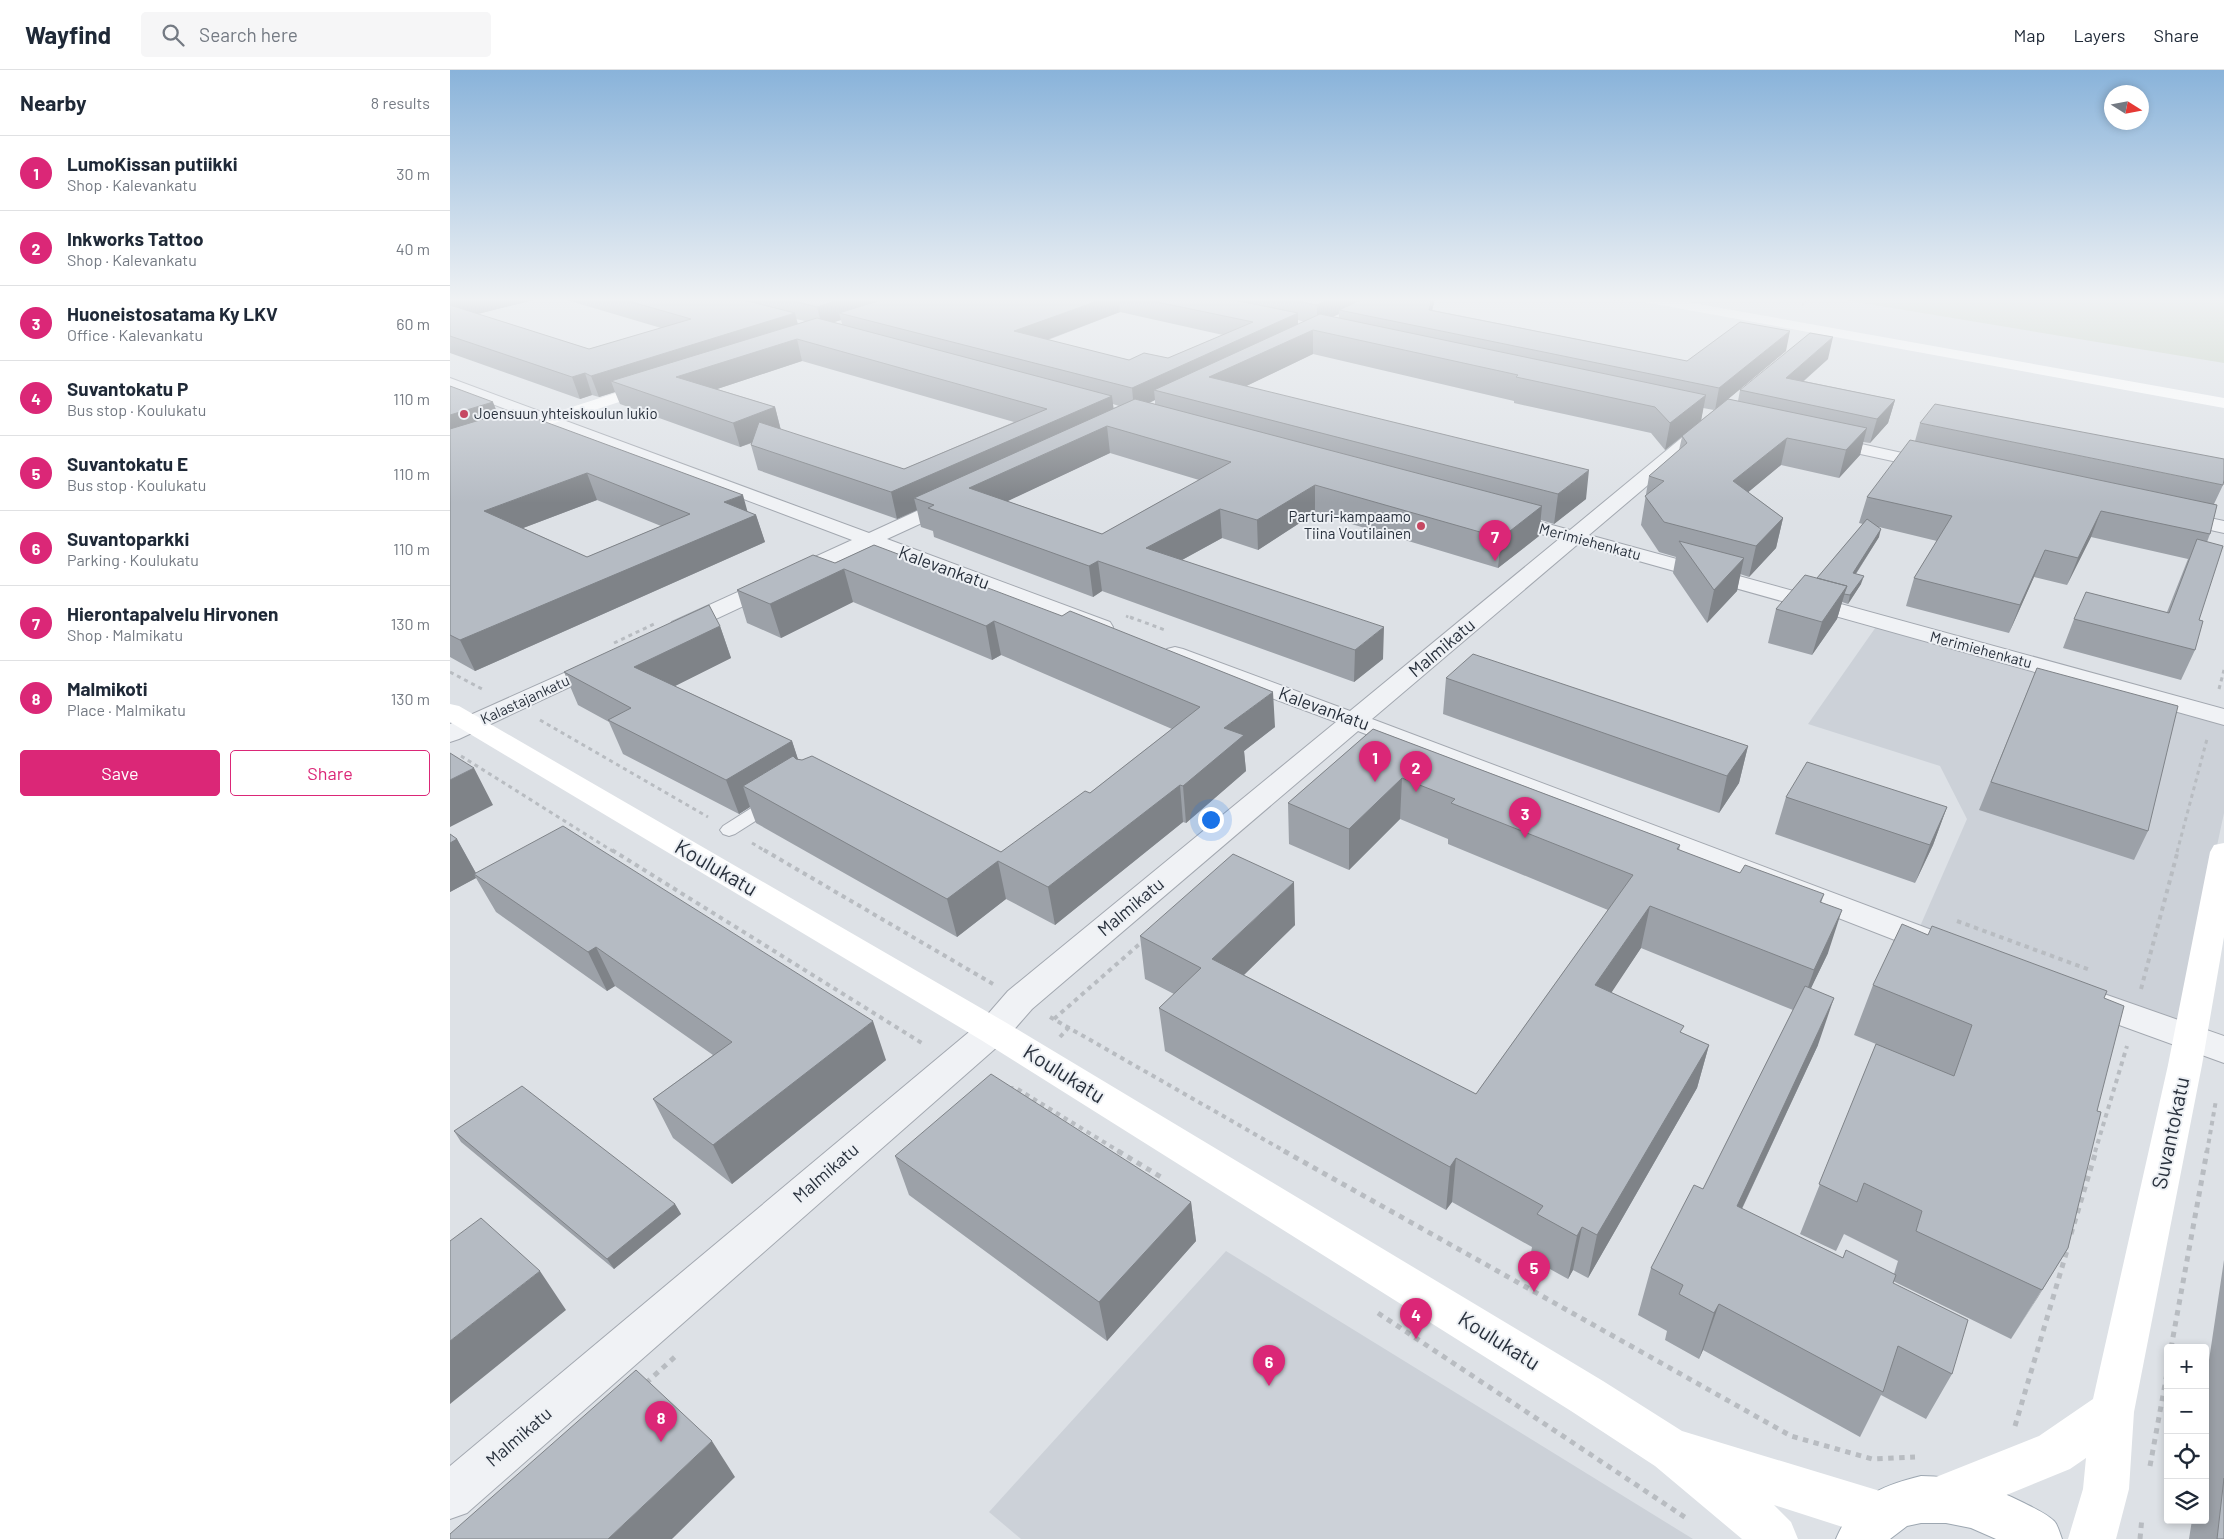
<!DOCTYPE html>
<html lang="en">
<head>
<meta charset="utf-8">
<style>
	body { margin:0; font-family:Barlow,sans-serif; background:#f6f6f7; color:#1f2937 }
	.controls { position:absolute; right:15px; bottom:15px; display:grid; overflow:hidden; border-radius:5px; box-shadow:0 2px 8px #0003 }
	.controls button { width:45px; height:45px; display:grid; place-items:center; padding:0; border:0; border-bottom:1px solid #e0e1e3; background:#fff; color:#1f2937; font:25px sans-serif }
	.compass { position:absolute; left:1654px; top:15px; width:45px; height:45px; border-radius:50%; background:#fff; box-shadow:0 2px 8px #0003; rotate:101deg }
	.you { position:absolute; left:760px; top:749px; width:18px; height:18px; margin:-12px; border:4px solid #fff; border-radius:50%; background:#1a73e8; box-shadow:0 0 0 8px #1a73e833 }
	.badge { display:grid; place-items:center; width:32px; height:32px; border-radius:50%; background:#db2777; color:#fff; font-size:16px; font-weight:700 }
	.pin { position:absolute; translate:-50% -41px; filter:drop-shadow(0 1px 2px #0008) }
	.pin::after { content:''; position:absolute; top:26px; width:18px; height:15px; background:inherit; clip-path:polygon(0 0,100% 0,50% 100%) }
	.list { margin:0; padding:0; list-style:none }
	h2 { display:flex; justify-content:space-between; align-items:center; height:65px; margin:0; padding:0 20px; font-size:21px }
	h2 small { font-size:16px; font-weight:400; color:#747a83 }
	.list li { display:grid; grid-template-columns:32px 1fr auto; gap:15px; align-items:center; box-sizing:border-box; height:75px; padding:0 20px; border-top:1px solid #e0e1e3 }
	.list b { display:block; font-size:19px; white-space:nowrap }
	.list p { margin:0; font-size:16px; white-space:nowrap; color:#747a83 }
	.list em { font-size:16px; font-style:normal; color:#747a83 }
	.actions { display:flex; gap:10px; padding:15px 20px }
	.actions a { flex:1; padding:11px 0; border:1px solid #db2777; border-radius:5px; text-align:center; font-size:18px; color:#db2777 }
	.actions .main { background:#db2777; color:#fff }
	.icon { flex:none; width:28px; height:28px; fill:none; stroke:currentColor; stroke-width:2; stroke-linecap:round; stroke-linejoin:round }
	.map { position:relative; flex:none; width:1774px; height:1469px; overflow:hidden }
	header { display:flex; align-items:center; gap:30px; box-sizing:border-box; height:70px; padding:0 25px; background:#fff; border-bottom:1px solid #e0e1e3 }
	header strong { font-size:24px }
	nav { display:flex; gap:28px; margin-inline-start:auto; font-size:18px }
	.search { width:350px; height:45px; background:#f6f6f7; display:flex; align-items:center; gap:12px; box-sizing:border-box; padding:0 18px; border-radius:5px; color:#747a83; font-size:19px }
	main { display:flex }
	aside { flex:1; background:#fff }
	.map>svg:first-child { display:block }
	.built { fill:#ccd1d8 }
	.green { fill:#c4d0bf }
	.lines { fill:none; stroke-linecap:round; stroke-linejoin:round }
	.lane-casing { stroke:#a3a8b0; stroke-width:2 }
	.street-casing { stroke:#a3a8b0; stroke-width:2 }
	.primary-casing { stroke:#9da7b1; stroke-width:2 }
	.path-far4 { stroke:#b8bcc1; stroke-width:2; stroke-dasharray:2 2; stroke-linecap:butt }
	.path-far3 { stroke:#b8bcc1; stroke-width:2.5; stroke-dasharray:2.5 2.5; stroke-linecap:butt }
	.path-far2 { stroke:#b8bcc1; stroke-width:3; stroke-dasharray:4 4; stroke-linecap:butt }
	.path-far1 { stroke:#b8bcc1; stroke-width:4; stroke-dasharray:4.5 4.5; stroke-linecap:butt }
	.path { stroke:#b8bcc1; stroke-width:5; stroke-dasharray:5.5 5.5; stroke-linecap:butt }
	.lane { fill:#f0f2f5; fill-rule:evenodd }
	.street { fill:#f0f2f5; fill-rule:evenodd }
	.secondary { fill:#fff; fill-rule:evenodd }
	.primary { fill:#fff; fill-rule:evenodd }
	.wall { fill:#9ca1a8; fill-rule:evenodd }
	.shaded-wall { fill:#7f8388 }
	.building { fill:#b5bbc3; stroke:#7f8388; fill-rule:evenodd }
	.poi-dot { fill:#c64862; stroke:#edf0f4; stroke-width:2 }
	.labels { text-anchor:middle; stroke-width:4; stroke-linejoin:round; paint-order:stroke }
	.far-poi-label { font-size:15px; fill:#28303c; stroke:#edf0f4; text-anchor:start }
	.far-street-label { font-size:15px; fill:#28303c; stroke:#edf0f4 }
	.street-label { font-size:18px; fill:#28303c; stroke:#edf0f4 }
	.near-street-label { font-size:21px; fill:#28303c; stroke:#edf0f4 }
</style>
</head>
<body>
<header>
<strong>Wayfind</strong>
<div class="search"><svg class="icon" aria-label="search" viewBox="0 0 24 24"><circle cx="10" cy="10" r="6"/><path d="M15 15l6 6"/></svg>Search here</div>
<nav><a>Map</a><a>Layers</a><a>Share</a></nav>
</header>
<main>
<aside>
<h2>Nearby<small>8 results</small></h2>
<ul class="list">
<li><span class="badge">1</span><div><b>LumoKissan putiikki</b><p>Shop · Kalevankatu</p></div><em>30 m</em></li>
<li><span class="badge">2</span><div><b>Inkworks Tattoo</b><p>Shop · Kalevankatu</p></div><em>40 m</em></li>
<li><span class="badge">3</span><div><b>Huoneistosatama Ky LKV</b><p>Office · Kalevankatu</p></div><em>60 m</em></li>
<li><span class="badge">4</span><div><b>Suvantokatu P</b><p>Bus stop · Koulukatu</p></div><em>110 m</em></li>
<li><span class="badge">5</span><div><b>Suvantokatu E</b><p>Bus stop · Koulukatu</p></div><em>110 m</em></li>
<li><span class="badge">6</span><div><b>Suvantoparkki</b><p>Parking · Koulukatu</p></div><em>110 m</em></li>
<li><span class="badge">7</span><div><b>Hierontapalvelu Hirvonen</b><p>Shop · Malmikatu</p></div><em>130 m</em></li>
<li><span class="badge">8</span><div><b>Malmikoti</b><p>Place · Malmikatu</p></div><em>130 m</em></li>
</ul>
<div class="actions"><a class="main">Save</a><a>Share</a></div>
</aside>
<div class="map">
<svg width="1774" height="1469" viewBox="0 0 1774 1469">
	<rect width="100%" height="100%" fill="#dde1e6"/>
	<path class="built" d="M1428 554 1774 649V743L1728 959 1468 861 1517 749 1490 696 1358 654Z
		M776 1181 1243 1469H571L539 1442Z"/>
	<path class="green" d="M1383 228H1774V293L1400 231Z"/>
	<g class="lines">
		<g class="lane-casing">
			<path id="lane" d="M323 727 329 728 332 732 329 736 285 764 279 766 273 764 270 760 273 756 317 728Z"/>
		</g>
		<g class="street-casing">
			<path id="street" d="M0 308 419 463 495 428 502 426 509 428 512 432 509 436 437 469 660 552 663 557 660 562 652 564 644 562 420 477 238 562 230 564 222 562 219 557 222 552 402 470 0 318Z
				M1258 350 1264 351 1266 355 1264 359 1139 465 1774 639V655L1128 474 922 649 1495 865 1500 873 1495 881 1484 884 1473 881 908 661 582 939 555 970 17 1443 0 1449V1396L531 952 558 921 886 652 717 589 713 584 717 579 725 577 733 579 900 641 1109 469 1048 452 1045 448 1048 444 1055 442 1120 460 1252 351Z
				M1375 366 1484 390 1490 391 1493 395 1490 399 1484 400 1369 375 1366 371 1369 367Z
				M1727 441 1774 451V463L1720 451 1717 447 1720 443Z
				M150 587 158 589 162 594 158 599 9 669 0 672V654Z
				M1637 918 1774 966V993L1625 939 1621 930 1625 921Z"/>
		</g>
		<g class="primary-casing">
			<path id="primary" d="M1471 1406C1508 1406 1541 1416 1574 1433 1584 1438 1597 1444 1604 1451 1608 1455 1610 1464 1612 1469H1546L1521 1458 1496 1453H1471L1457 1456 1440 1469H1386C1403 1428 1430 1416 1471 1406Z"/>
		</g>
		<path class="path-far4" d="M1156 228 1173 231
			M1352 235 1362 228"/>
		<path class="path-far3" d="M676 546 683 549"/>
		<path class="path-far2" d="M680 547 715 560
			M164 573 204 554
			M0 602 34 620
			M1769 619 1774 600
			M90 650 258 747
			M11 686 164 782
			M302 773 317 782
			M1727 782 1757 669"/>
		<path class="path-far1" d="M162 780 475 975
			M314 780 543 914
			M1507 851 1640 900
			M1691 919 1728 780
			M600 947 836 1082
			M604 949 693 871
			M610 967 619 957
			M559 1018H566L670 1082
			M1645 1082 1677 976
			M1757 1082 1766 1030"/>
		<path class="path" d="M668 1081 711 1107
			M834 1081 1341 1366 1422 1389 1465 1387
			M1621 1164 1646 1081
			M928 1243 1239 1450
			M1721 1278 1757 1081
			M196 1313 227 1285
			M1565 1356 1618 1177
			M1700 1396 1718 1298
			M1690 1469 1692 1447"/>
		<use href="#lane" class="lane"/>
		<use href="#street" class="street"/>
		<path class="secondary" d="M1188 228H1215L1774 328V338L1194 232 1189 231Z
			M203 311 209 313 211 316 209 319 0 387V376Z
			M0 634 9 636 555 952 1153 1311 1232 1361 1430 1421 1447 1428 1454 1445 1447 1462 1430 1469 1324 1435 1341 1452 1348 1469H1292L1205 1396 1121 1341 531 970 0 652Z
			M1774 773V867L1752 995 1684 1342 1679 1419 1666 1469H1618L1633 1419 1636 1388 1620 1399 1493 1451 1476 1445 1470 1428 1476 1411 1589 1366 1643 1329 1718 995 1760 782 1764 775Z"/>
		<use href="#primary" class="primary"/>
	</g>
	<path class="wall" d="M0 228H91L28 244 139 279 211 258 110 228H985L982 240 1237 291 1336 281 1278 329 1288 331 1290 320 1378 289 1354 311 1445 330 1438 353 1420 373 1413 372 1410 385 1389 408 1331 395 1298 422 1333 448 1326 478 1299 507 1290 504 1287 521 1257 553 1223 503 1226 487 1209 482 1191 455 1199 406 1229 380 1232 367 1215 380 1201 363 1064 333V331L863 284 796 316 1136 429 1104 454 1091 450 1089 466 1048 498 865 443 808 480 772 468 732 490 933 589 904 612 652 521 643 527 484 467 483 461 471 457 467 440 447 449 308 400 301 375 302 373 290 377 170 334 165 322 149 327 142 325 130 329 0 283ZM670 242 773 265 718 288 679 290 598 270ZM889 244V248L882 247ZM346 249 355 251 348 254ZM391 250 392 254 384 252ZM848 250 855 252 848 255ZM352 291 564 352 454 399 331 360 325 337 267 319ZM705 330V334L699 333ZM663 334 669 336 663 338ZM1253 338 1264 340 1251 350ZM660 383 749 410 652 464 557 431Z
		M0 316 48 345 306 445 315 472 25 601 0 587ZM147 430 211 456 137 487 73 458Z
		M1470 353 1773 415 1764 434 1760 464 1757 472 1745 580 1731 610 1613 578 1624 549 1717 542 1738 489 1641 467 1617 515 1584 507 1559 563 1456 536 1464 508 1487 471 1429 457V467L1406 504 1411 514 1398 534 1392 532 1387 549 1362 585 1318 573 1326 539 1367 508 1413 454 1409 453 1417 427 1465 371Z
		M424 475 825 657 794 681 796 701 736 753 733 752 605 855 556 829 507 867 306 753 300 737 289 744 173 684 159 652 128 635 114 602 270 556 281 588 225 616 342 671 348 690 551 782 640 723 722 659 551 585 542 590 403 532 331 568 297 553 287 520 385 493Z
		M1587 598 1698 761 1684 790 1529 740Z
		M996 608 1298 676 1289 713 1269 743 993 644Z
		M923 659 1230 775 1229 780 1290 803 1374 824 1371 833 1378 883 1361 918 1368 975 1292 1139 1393 1188 1444 1204 1448 1191 1394 1164 1386 1181 1350 1164 1426 974 1404 965 1423 915 1478 865 1654 928 1647 1041 1618 1178 1561 1269 1443 1211V1213L1502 1304 1476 1349 1431 1325 1410 1367 1253 1280 1249 1289 1215 1270 1217 1261 1188 1245 1201 1198 1253 1119 1343 940 1191 878 1161 922 1232 963 1259 975 1247 1018 1138 1208 1123 1200 1118 1209 1080 1188 1082 1177 1002 1132 996 1140 715 981 709 938 724 924 695 909 690 866 845 855 794 905 1026 1024 1158 840 998 774V769L950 749 899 800 839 774 838 733Z
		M1336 727 1497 737 1483 775 1465 813 1325 764Z
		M0 764 7 769 26 803 436 990 282 1114 223 1068 203 1029 263 985 165 916 157 921 46 842 26 808 0 822Z
		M4 1061 225 1134 231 1144 164 1199 11 1072Z
		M445 1086 741 1132 746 1171 657 1271 459 1125Z
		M1774 1190V1469H1739L1742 1450H1755V1317Z"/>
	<path class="shaded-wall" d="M8 228H91L0 251V230Z
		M396 228H461L389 243 391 250 372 256 367 237Z
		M656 228H668L670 242 567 281 564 261Z
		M883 228H924L889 240V244L867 254V235Z
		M982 228H985L978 259 979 240Z
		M345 243 350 263 161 311 165 322 149 327 141 306Z
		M848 243V263L704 320 705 330 684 340 682 318Z
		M863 260V284L761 333 759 307Z
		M1340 261 1336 281 1265 340 1269 318Z
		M1383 267 1378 289 1333 329 1336 308Z
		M347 269 352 291 234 330 226 307Z
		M135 303 142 325 130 329 122 307Z
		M1256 325 1251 351 1215 380 1220 353Z
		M662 326 665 349 464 428 467 440 447 449 441 422Z
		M1445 330 1438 353 1420 373 1427 349Z
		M43 332 53 357 0 374V345Z
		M325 337 331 361 290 377 283 353Z
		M657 356 660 383 524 447 519 418Z
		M1417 358 1410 385 1389 408 1396 380Z
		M1337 368 1331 395 1278 439 1283 411Z
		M1139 400 1136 429 1104 454 1108 424Z
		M137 403 147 430 47 468 34 441Z
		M865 415V443L808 480 807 450Z
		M293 425 299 447 306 445 315 472 25 601 10 570 274 432Z
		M1092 436 1089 466 1048 498 1051 468Z
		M770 439 772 468 699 508 696 478Z
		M1651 441 1641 467 1617 515 1628 488Z
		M1333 448 1326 478 1299 507 1306 476Z
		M1431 459 1429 467 1401 511 1403 503Z
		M1595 480 1584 507 1559 563 1570 535Z
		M1294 488 1287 521 1257 553 1264 520Z
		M648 491 652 521 643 527 639 496Z
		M394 499 403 532 331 568 320 534Z
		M1414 506 1411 514 1398 534 1400 525Z
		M1397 516 1387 549 1362 585 1372 552Z
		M544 551 551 585 542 590 536 556Z
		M270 556 281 588 197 630 184 597Z
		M934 557 933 589 904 612 905 580Z
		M823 622 825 657 794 681 796 701 736 753 733 716 774 658Z
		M342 671 353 704 293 716 300 737 289 744 276 710Z
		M1298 676 1289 713 1269 743 1277 706Z
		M24 698 43 735 0 757V710Z
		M952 708 950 749 899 800V759Z
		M730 715 733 752 605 855 598 817Z
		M1497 737 1483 775 1465 813 1480 775Z
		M7 769 28 807 24 804 26 808 0 822V773Z
		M548 791 556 829 507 867 497 829Z
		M844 812 845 855 766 932 762 889Z
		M1200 836 1191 878 1138 958 1145 915Z
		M1392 840 1378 883 1349 943 1364 900Z
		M146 877 165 916 157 921 138 882Z
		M1384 928 1368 975 1271 1183 1287 1136Z
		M423 951 436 990 282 1114 263 1075Z
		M1259 975 1247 1018 1138 1208 1147 1165Z
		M1006 1088 1002 1132 996 1140 1000 1097Z
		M741 1132 746 1171 657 1271 649 1232Z
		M225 1134 231 1144 164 1199 157 1189Z
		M1132 1157 1123 1200 1118 1209 1127 1166Z
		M1618 1178 1588 1227 1561 1269 1592 1220Z
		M90 1201 116 1240 0 1334V1271Z
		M1269 1234 1253 1280 1249 1289 1264 1243Z
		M262 1371 285 1407 222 1469H158Z"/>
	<path class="building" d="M0 228H9L0 230Z
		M168 228H286L345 243 141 306 135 303 122 307 0 266V235L139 279 241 249Z
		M332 228H396L367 237Z
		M437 228H656L564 261 679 290 694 283 718 288 803 252 688 228H774L848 243 682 318 389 243Z
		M831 228H883L867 235Z
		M915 228H982L979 240 1237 291 1290 252 1340 261 1269 318 889 240Z
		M870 244 1256 325 1220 353 1205 337 1066 307 1068 305 863 260 759 307 1139 400 1108 424 704 320Z
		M367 248 662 326 441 422 301 375 309 352 454 399 597 339 347 269 226 307 325 337 283 353 161 311Z
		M1360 263 1383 267 1336 308 1445 330 1427 349 1290 320Z
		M0 316 43 332 0 345Z
		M685 329 1092 436 1051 468 865 415 807 450 770 439 696 478 934 557 905 580 648 491 639 496 478 438 484 435 464 428ZM657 356 781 392 652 464 519 418Z
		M1278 329 1417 358 1396 380 1337 368 1283 411 1333 448 1306 476 1214 452 1195 426 1214 411 1199 406 1237 373 1232 366Z
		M1485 334 1774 389V410L1773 415 1470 353Z
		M63 340 293 425 274 432 306 445 10 570 0 565V359ZM137 403 240 444 137 487 34 441Z
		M1460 370 1767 435 1760 464 1651 441 1628 488 1595 480 1570 535 1464 508 1502 446 1417 427Z
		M1417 449 1431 459 1403 503 1414 506 1400 525 1394 524 1397 516 1367 508Z
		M1747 469 1773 476 1749 550 1753 551 1745 580 1624 549 1636 522 1719 543Z
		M1229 471 1294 488 1264 520Z
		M424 475 612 546 620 541 823 622 774 658 794 665 733 716 730 715 598 817 548 791 497 829 293 716 343 686 346 689 352 690 362 686 551 782 635 721 640 723 750 637 544 551 536 556 394 499 320 534 287 520 363 485 385 493Z
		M1355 505 1397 516 1372 552 1326 539Z
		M259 535 270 556 184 597 342 671 276 710 158 650 181 638 114 602Z
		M1023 584 1298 676 1277 706 996 608Z
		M1587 598 1728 636 1698 761 1541 712Z
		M923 659 1230 775 1227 779 1290 803 1295 795 1374 824 1370 832 1392 840 1364 900 1200 836 1145 915 1234 956 1230 962 1259 975 1147 1165 1132 1157 1127 1166 1087 1144 1093 1136 1006 1088 1000 1097 709 938 751 898 690 866 783 784 844 812 762 889 1026 1024 1183 805 1001 733 1005 729 952 708 899 759 838 733Z
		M0 683 24 698 0 710Z
		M1357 692 1497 737 1480 775 1336 727Z
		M113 756 423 951 263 1075 203 1029 282 972 146 877 138 882 24 804Z
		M0 764 7 769 0 773Z
		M1452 854 1478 865 1482 856 1657 921 1654 928 1674 936 1647 1041 1651 1042 1618 1178 1592 1220 1466 1161 1472 1141 1414 1113 1407 1132 1369 1114 1426 974 1504 1006 1522 955 1423 915Z
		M1355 916 1384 928 1287 1136 1393 1188 1396 1180 1446 1205 1443 1213 1518 1250 1502 1304 1448 1276 1433 1322 1269 1234 1264 1243 1229 1224 1233 1215 1201 1198 1244 1115 1253 1119Z
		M541 1004 741 1132 649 1232 445 1086Z
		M72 1016 225 1134 157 1189 4 1061Z
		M31 1148 90 1201 0 1271V1171Z
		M186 1300 262 1371 158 1469H0V1464Z
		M1774 1408V1469H1767Z"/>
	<linearGradient id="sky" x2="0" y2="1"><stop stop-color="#89b3da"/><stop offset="0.53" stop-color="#f0f2f4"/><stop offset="1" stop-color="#f0f2f4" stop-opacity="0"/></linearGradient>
	<rect width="1774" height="433" fill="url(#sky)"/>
	<g class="poi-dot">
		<circle cx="14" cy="344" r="5"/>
		<circle cx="971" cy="456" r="5"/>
	</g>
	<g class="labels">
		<g class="far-poi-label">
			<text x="24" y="349">Joensuun yhteiskoulun lukio</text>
			<text x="961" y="452" text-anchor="end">Parturi-kampaamo<tspan x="961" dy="17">Tiina Voutilainen</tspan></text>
		</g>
		<g class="far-street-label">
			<text transform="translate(1140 472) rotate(15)" y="5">Merimiehenkatu</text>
			<text transform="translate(1531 580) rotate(15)" y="5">Merimiehenkatu</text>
			<text transform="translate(75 630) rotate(-25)" y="5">Kalastajankatu</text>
		</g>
		<g class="street-label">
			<text transform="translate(494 498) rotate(20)" y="6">Kalevankatu</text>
			<text transform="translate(992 578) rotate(-40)" y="6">Malmikatu</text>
			<text transform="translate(874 639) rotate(20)" y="6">Kalevankatu</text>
			<text transform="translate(681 837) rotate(-40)" y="6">Malmikatu</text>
			<text transform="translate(376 1103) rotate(-41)" y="6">Malmikatu</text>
			<text transform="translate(69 1367) rotate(-41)" y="6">Malmikatu</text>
		</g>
		<g class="near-street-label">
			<text transform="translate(266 798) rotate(30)" y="7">Koulukatu</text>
			<text transform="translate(614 1004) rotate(32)" y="7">Koulukatu</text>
			<text transform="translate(1721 1063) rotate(-78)" y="7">Suvantokatu</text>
			<text transform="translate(1049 1271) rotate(32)" y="7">Koulukatu</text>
		</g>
	</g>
</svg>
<div class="controls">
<button>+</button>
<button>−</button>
<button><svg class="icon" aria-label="locate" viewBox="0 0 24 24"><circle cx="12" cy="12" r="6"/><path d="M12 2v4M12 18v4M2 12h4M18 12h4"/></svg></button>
<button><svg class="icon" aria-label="layers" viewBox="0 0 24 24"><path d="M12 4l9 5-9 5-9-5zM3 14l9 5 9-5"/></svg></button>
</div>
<svg class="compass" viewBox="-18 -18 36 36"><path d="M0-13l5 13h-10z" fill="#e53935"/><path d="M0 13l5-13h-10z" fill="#747a83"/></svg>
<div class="you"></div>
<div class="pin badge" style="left:925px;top:712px">1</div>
<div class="pin badge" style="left:966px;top:722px">2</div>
<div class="pin badge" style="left:1075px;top:768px">3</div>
<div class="pin badge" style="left:966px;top:1269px">4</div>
<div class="pin badge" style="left:1084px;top:1222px">5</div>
<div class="pin badge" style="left:819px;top:1316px">6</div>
<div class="pin badge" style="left:1045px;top:491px">7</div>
<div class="pin badge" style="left:211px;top:1372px">8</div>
</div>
</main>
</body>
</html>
